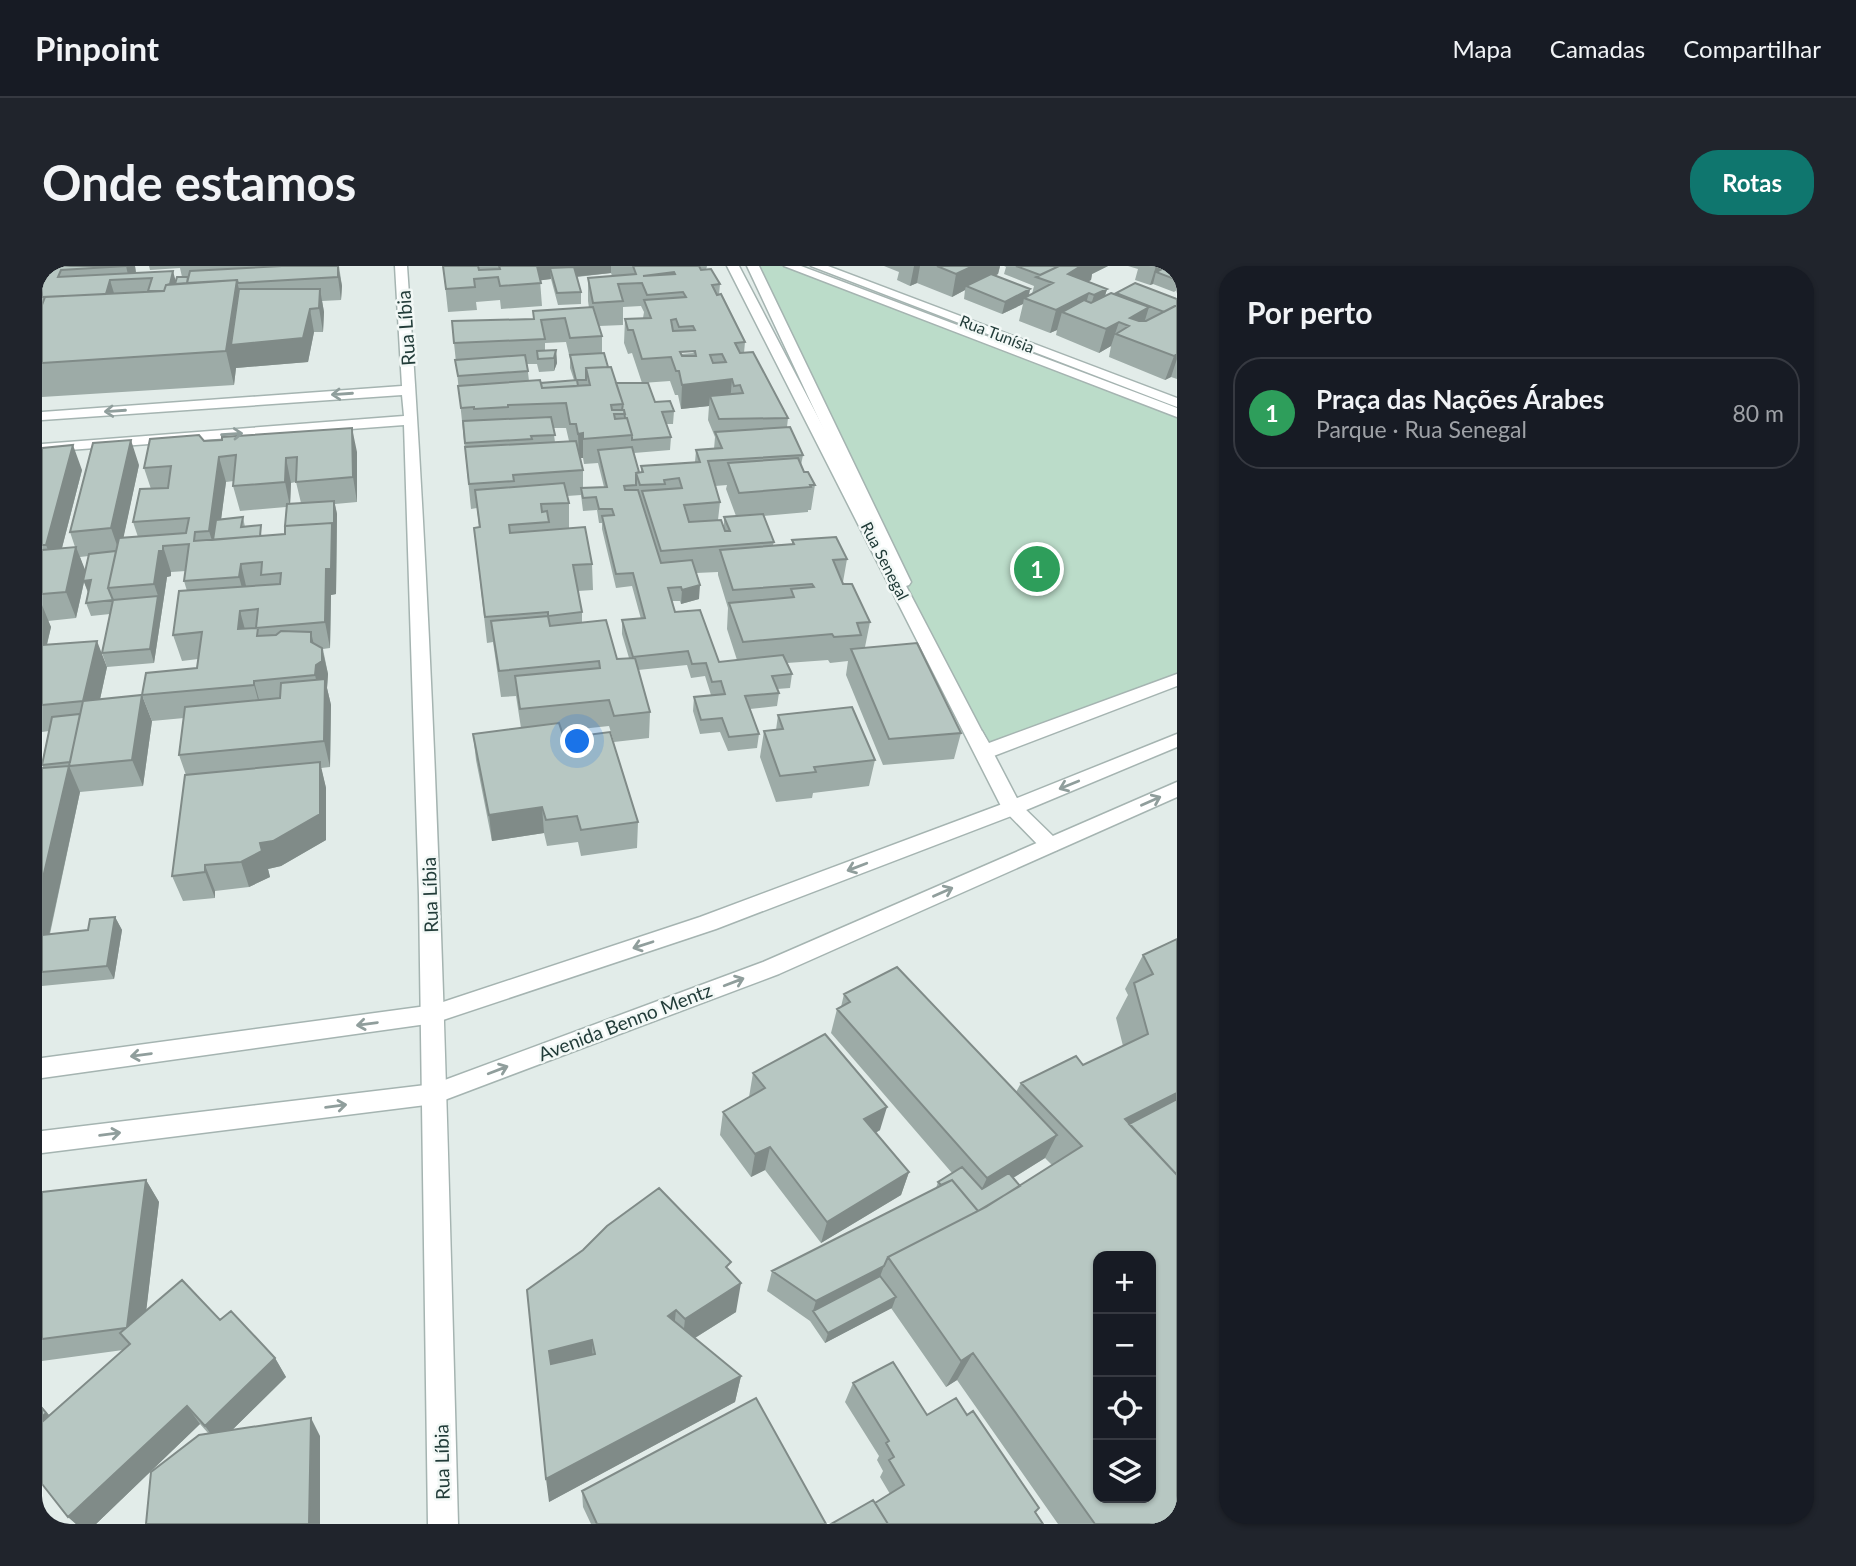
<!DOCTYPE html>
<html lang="pt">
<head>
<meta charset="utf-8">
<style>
	body { margin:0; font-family:Lato,sans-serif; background:#20242c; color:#f1f3f6 }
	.controls { position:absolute; right:21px; bottom:21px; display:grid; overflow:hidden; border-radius:14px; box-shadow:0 2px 5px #0004 }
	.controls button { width:63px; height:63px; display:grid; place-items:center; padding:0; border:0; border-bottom:2px solid #363941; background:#171b24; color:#f1f3f6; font:35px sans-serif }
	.you { position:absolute; left:536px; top:476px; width:24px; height:24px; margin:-18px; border:5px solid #fff; border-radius:50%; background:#1a73e8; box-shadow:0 0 0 10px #1a73e833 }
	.badge { display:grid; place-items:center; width:46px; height:46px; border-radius:50%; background:#0f766e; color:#fff; font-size:23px; font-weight:700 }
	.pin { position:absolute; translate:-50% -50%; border:4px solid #fff; box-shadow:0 2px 7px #0006 }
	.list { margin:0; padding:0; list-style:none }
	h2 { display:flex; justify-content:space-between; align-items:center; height:91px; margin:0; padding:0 28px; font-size:30px }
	h2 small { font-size:23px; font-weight:400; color:#9ea1a6 }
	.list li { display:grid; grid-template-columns:46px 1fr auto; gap:21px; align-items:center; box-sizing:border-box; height:112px; margin:0 14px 14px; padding:0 14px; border:2px solid #363941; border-radius:28px }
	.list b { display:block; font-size:26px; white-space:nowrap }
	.list p { margin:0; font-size:23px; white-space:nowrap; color:#9ea1a6 }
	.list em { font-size:23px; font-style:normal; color:#9ea1a6 }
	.icon { flex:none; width:38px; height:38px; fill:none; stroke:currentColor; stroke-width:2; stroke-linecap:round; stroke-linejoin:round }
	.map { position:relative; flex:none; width:1135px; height:1258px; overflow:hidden; border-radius:28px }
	header { display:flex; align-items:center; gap:42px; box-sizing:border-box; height:98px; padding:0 35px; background:#171b24; border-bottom:2px solid #363941 }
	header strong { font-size:33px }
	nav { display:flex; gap:38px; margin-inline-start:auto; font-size:24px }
	.intro { display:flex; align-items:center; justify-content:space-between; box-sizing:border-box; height:168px; padding:0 42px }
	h1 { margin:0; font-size:49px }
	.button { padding:18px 32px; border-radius:28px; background:#0f766e; color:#fff; font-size:24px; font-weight:700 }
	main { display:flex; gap:42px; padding:0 42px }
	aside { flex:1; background:#171b24; border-radius:28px; box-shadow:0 2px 5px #0004 }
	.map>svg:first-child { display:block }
	.green { fill:#bbdcc9 }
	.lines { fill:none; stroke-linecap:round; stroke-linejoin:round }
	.pedestrian-casing { stroke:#a5b4b1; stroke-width:3 }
	.minor-casing { stroke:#a5b4b1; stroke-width:3 }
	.tertiary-casing { stroke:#a5b4b1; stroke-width:3 }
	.pedestrian { fill:#fff; fill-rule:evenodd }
	.minor { fill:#fff; fill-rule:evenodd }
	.tertiary { fill:#fff; fill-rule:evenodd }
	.wall { fill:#9daba7; fill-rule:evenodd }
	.shaded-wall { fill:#808b88 }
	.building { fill:#b7c7c2; stroke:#808b88; stroke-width:2; fill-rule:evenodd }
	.oneway { stroke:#909e9c }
	.labels { text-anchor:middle; stroke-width:5; stroke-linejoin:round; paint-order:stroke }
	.far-street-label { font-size:16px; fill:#223c39; stroke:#f2f8f6 }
	.street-label { font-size:19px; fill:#223c39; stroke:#f2f8f6 }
</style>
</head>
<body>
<header>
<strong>Pinpoint</strong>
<nav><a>Mapa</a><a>Camadas</a><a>Compartilhar</a></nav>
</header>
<div class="intro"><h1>Onde estamos</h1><a class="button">Rotas</a></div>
<main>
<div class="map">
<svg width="1135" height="1258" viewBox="0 0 1135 1258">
	<rect width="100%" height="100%" fill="#e2ece9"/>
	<path class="green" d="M711 0H748L1135 147V414L942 486Z"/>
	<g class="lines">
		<g class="pedestrian-casing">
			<path id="pedestrian" d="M705 0H717L869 316 867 319 861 321 853 316Z
				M742 0H759L1135 142V151Z
				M1135 408V420L949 491H935L924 469 926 465H940L947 477Z"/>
		</g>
		<g class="minor-casing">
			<path id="minor" d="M353 0H365C395 417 405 838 416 1258H386L377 629 362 159 0 186V178L362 150 360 129 0 154V146L360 120Z
				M685 0H697L978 538 1015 574 1018 579 1015 584 1008 586 1001 584 960 542Z
				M769 0H786L1135 132V141Z"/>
		</g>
		<g class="tertiary-casing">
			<path id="tertiary" d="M1135 468V481L977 547 674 663 392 757 0 812V792L392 739 658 651 963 537Z
				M1135 516V531L737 708 392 838 0 887V865L392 818 721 696Z"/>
		</g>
		<use href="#pedestrian" class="pedestrian"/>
		<use href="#minor" class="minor"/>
		<use href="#tertiary" class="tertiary"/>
	</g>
	<path class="wall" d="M0 0H93L94 7 134 15 140 11 138 2 108 4 107 0H297L300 20 299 34 280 35 282 46 281 66H272L266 96 194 102 192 119 0 131Z
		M401 0H665L664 4 678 18 677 29 703 76 702 87 746 152 745 161 761 189 759 199 762 206 773 219 769 244H766V246L721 250 732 276 731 279 750 278V274L805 293 801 316 828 356 823 381 919 467 912 493 841 499 804 409 806 395 788 397 786 394 745 397 750 408 748 422 735 423 737 427 735 440 708 443 717 468 715 482 686 485 678 466 658 468 651 445 652 431 669 429 663 410 649 412 645 399 596 404 608 446 607 472 572 476 567 460 520 465 522 472 596 556 595 582 539 590 536 576 505 580 502 567 450 575 434 494 431 468 479 462 474 430 459 431 451 376 445 377 432 262 437 261 435 242 429 243 412 77 491 53V45L547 42 546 35V12L570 10 569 7 535 11 539 26V38L516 39 509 13 498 14 500 40 459 43 458 34 434 36 435 44 406 46ZM599 40 602 46 601 52 583 53 582 77 586 88 590 87 600 117 628 115 633 129H636L639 143 667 140 666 154 673 171 672 183 654 184 653 196 599 200V206H597L592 187 628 184 629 171 624 158H631L632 145 574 117 560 87V70L557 60 581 59V41ZM524 76 528 93V102L532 114 499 117 487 115 485 98H495L497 106 512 105 515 97 514 84 503 85V77ZM638 86H651L652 87 639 88ZM511 162H524L527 175 513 176ZM538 192H541L542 198 556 197 562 221 541 222V204ZM685 219 684 223 694 250 682 251V260L676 254 678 236 673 220ZM539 229 541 245 555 244 557 257H560V263L574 322 590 320 599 353 580 354V368L587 392 575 393 540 356V346L536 325 551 324 550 298 507 264 527 262V237L525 230ZM676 306V309L686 342 685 363 695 394 677 396 633 346 630 335H638L639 338 657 333 654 307Z
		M842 0H958L956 8 953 10 988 23 987 29 990 28 992 20 962 8 964 1 962 0H1066L1050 8 1049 14 1046 15 1065 23 1063 30 1073 28 1135 33V113L1129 111 1123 114 1067 91 1069 80 1057 87 1014 69 1015 64 1008 67 977 55 981 38 960 48 922 33 923 24 910 31 875 17 868 20 855 14 857 6Z
		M1086 0H1135V24L1132 26 1111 18 1108 19 1093 14 1096 3Z
		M162 175 315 186V236L293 238 295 248 294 328 289 329 288 382 281 383 286 408 285 422 289 439 288 501 279 502 284 522V574L239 600 226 603 228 611 207 621 173 625V632L141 635 130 610 144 509 137 489 142 452 110 455 100 429 155 402 156 393 140 395 131 369 145 325 142 315 144 305 129 306V310L125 311 112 397 65 401 60 387 68 348 49 350 44 337 46 327 42 316 34 352 6 355 9 361 5 379 65 401 58 433 110 455 101 520 38 526 8 668 46 664 73 651 80 664 72 713 0 720V502H1L0 496 7 465 0 466V182L40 204 20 282 33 281 28 266 97 199 81 272 96 271 91 256 109 223 102 202ZM192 215 191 220 198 245 244 241 243 268 222 270 203 261 201 251 179 253 184 216ZM254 216 259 237 248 238 249 217ZM47 290 43 306 38 291Z
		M736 449 833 494 827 520 771 527 770 532 734 536 718 491 722 465 734 464Z
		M1135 673V1252L1126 1258H1016L915 1114 904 1121 849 1042 783 1077 768 1055 725 1025 730 1005 894 922 896 916 910 907 789 767 795 743 799 741 802 728 974 826 979 817 1041 799 1081 780 1074 752 1086 729 1083 723 1101 689ZM1003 892 1010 899 978 920 971 912Z
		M711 807 838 864 834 867 867 906 859 929 779 977 723 904 709 911 678 869 681 846 707 831Z
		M104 914 117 936 104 1045 178 1054 233 1092 244 1111 190 1164 278 1170V1258H104L166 1167 158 1158 54 1258H34L26 1251 0 1218V1141L7 1149 81 1084 0 1095V926Z
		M541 984 688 1005 694 1046 653 1072 699 1110 693 1136 507 1236Z
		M811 1117 885 1149H925L993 1246 833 1237 848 1228 838 1211 841 1205 835 1194 837 1190 803 1136Z
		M540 1225 784 1258H549L541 1241Z"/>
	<path class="shaded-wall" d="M84 0H93L94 7 87 13Z
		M296 0 300 20 299 34 296 11Z
		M493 0H569V7L511 13 508 2 509 13 494 15Z
		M872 0H878L875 17 868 20Z
		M931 0H958L956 8 928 22 924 20 923 24 910 31 914 8Z
		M1036 0H1066L1050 8 1049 14 1019 31 1011 17Z
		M1114 0H1127L1124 10 1114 6 1111 18 1108 19Z
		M131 5 137 27 125 34Z
		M68 14 75 37 62 34Z
		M195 14 202 47 268 43 272 66 266 96 194 102 192 119 184 85Z
		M278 23 282 46 281 66 277 42Z
		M988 23 986 33 982 32 981 38 960 48 963 36Z
		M1065 23 1058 46 1045 52 1052 29Z
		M1047 27 1040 51 1020 46 1015 64 1008 67 1014 44Z
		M1107 41 1100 64 1088 52Z
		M1077 56 1069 80 1057 87 1064 63Z
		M514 84 515 97 512 105V92Z
		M1135 88V93L1129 111 1123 114 1132 90Z
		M690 113 688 137 668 130 667 140 639 143 640 119Z
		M310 162 315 186V236L311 211Z
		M541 167V192H537L536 168Z
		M89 174 97 199 78 288 69 262Z
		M31 179 40 204 14 305 4 279Z
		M177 191 184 216 176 277 171 278 167 265Z
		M244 192 249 217 248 241 243 216Z
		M292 235 295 248 294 328 289 329 288 382 283 356 284 303Z
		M121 280 129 306V310L125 311 112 397 108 383 116 330 112 318 117 285Z
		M34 281 44 306 49 314 47 328 42 316 34 352 24 326Z
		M199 298 205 324 204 336 197 311Z
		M658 319 657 333 639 338 640 324Z
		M0 339 9 361 0 398Z
		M198 345 205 371 196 363Z
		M269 366 275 392 280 382 286 408 285 422 289 439 288 501 282 475 279 435 273 409Z
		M55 375 65 401 44 498 41 435Z
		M212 415 219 441V445L212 419Z
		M100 429 110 455 101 520 90 494Z
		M278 496 284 522V574L239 600 226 603 228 611 207 621 199 596 218 577Z
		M27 500 38 526 0 702V616Z
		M500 541 502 567 450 575 447 549Z
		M163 599 173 625V632L163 606Z
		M73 651 80 664 72 713 65 700Z
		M1135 827V849L1087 873 1083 853Z
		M845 841 838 864 815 877 822 853Z
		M1015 869 1003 892 934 935 945 912Z
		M728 881 723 904 709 911 713 888Z
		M867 906 859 929 779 977 785 956Z
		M104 914 117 936 100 1081 85 1061Z
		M842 1000 834 1021 771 1045 774 1035Z
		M699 1017 694 1046 640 1080 643 1053Z
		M854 1031 850 1042 783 1077 786 1067Z
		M634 1044 631 1072 626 1050Z
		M550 1074 551 1101 509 1111 507 1085Z
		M931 1087 915 1114 904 1121 919 1095Z
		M233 1092 244 1111 176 1178 163 1160Z
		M699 1110 693 1136 507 1236 504 1213Z
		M145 1140 158 1158 54 1258H34L26 1251Z
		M0 1141 14 1157 0 1169Z
		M269 1152 278 1170V1258H267Z
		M1135 1248V1252L1126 1258H1121Z"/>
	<path class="building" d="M0 0H84L19 4 16 11 131 5 128 18 124 19 122 25H106L110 12 68 14 64 28 0 31Z
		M240 0H296V11L196 17 195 14 145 17 148 5Z
		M401 0H436L437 4 458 3 457 0H495L499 17 458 20 456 11 432 13 433 21 404 23Z
		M591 0H657L659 4 669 3 678 18 670 19 675 29 679 28 703 76 693 77 698 87 711 86 746 152 677 153 668 130 701 127 698 119 692 120 690 113 640 119 637 105H634L629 91 600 93 591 64H586L583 53 609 52 602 34 644 31 641 26 605 29 600 17 576 18 581 35 551 37 546 12 594 8ZM632 6 633 8 601 10ZM634 53 637 61 651 60 653 64 631 65 629 54ZM653 85 654 90H640L638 86ZM680 88 684 96 671 97 668 89Z
		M895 0H931L914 8Z
		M974 0H1017L998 9Z
		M1017 0H1039L1026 8 1065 23 1052 29 1047 27 1014 44 982 32 1011 17 994 11Z
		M532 1 539 26 515 27 508 2Z
		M1122 2 1135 7V14L1114 6Z
		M949 8 988 23 963 36 924 20Z
		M135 11H146L145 17 133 18Z
		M195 14 184 85 0 97V39L3 31 122 25 124 19Z
		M1093 17 1135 33V39L1122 46 1074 27Z
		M197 23H278L277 42 268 43 261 72 189 79Z
		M1069 27 1107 41 1088 52 1097 55H1104L1135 39V88L1132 90 1074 68 1087 60 1077 56 1064 63 1020 46 1042 34 1049 37Z
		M551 41 560 70 528 72 523 52 499 54 503 73 412 77 410 55 492 53 491 45Z
		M514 84 512 92 496 93 495 85Z
		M562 87 566 101 544 102V114H534L528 89Z
		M483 89 486 105 416 110 413 94Z
		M569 101 581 138 569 139 570 144H582L583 148H572L573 153 585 152 590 169 541 173V167L536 168 534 158H528L524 137 466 139V141L432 143V141L419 142 416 120 498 114 500 122 548 119 544 102Z
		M535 114 536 120 500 122 499 117Z
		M574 117H606L613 136 628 135 632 145 620 146 629 171 590 174V169L585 152H583L582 144H580L581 138Z
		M509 151 513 169 489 170 490 173 423 177 421 155Z
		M748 161 761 189 666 195 678 236 642 239 647 256 679 254 683 265H688L682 251 721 248 732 276 619 285 600 225 640 222 637 212 622 214 623 218 598 219 594 207 601 206 599 200 658 196 654 184 680 182 673 166Z
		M310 162 311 211 254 216 255 191 244 192 243 216 191 220 194 189 177 191 167 265 153 266 152 275 243 268V260L290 257 289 303H284L283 356 214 362 216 343 198 345 196 363 216 362 215 370 234 369 239 365 269 366V376L280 382V395L274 399 273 409 212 415V419L100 429 104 407 155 402 160 366 131 369 137 325 238 318 239 307 219 309 220 296 199 298 197 311 142 315 147 278 121 280V285H117L112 318 66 322 77 272 144 267 147 252 91 256 98 223 126 222 129 200 102 202 108 173 157 169 162 175 180 174V171Z
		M89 174 69 262 28 266 51 177Z
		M534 175 541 204 471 209 472 215 427 218 423 181Z
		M31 179 4 279H0V182Z
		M590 181 597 206 594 207V219L582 220 583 224H596L619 297 650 294 658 319 640 324 639 321 626 322 633 346 658 344 677 396 741 389 750 408 730 410 737 427 703 430 717 468 687 471 680 452 659 454 652 431 683 428 679 415 670 416 664 397 650 398 646 385 591 391 580 354 603 352 591 307 574 308 560 250 572 249 570 243H557L554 231 541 232 539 222 565 221 556 184Z
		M756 192 762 206H766L773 219H768L769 221 697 227 686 197Z
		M522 217 527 237 499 238 500 246 505 245 507 256 467 259 468 267 543 261 550 298 531 299 540 346 506 350 508 360 564 354 575 393 593 392 608 446 572 450 567 434 478 443 473 410 558 402 557 395 457 405 449 355 506 350V346L443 351 432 262 438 261 433 224Z
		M292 235V268L290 257 243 260 245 238Z
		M201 251 199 261 219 259 218 270 171 274 174 254Z
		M794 271 805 293 791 294 801 318H810L828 356 815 357 819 369 792 371 790 368 701 376 687 337 752 331 749 323 772 321 770 318 691 324 678 284 752 278 750 274Z
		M34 281 24 326 0 328V284Z
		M74 285 66 322 71 334 44 337 49 314 41 315 47 288Z
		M116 330 108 383 60 387 71 334Z
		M55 375 41 435 0 439V379Z
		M875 377 919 467 847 473 809 383Z
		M283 413 282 475 137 489 143 441 238 432 239 417Z
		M100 429 90 494 27 500 41 435Z
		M810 441 833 494 772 501 774 506 738 510 722 465 741 463 736 449Z
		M38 448 28 496 0 499 10 451Z
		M517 457 522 472 568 466 596 556 539 564 535 550 504 554 500 541 447 549 431 468Z
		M278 496V548L231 575 218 577 220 585 199 596 163 599V606L130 610 143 509Z
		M27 500 0 616V502Z
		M73 651 65 700 0 706V669L46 664 48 653Z
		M1135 673V827L1083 853 1135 909V1248L1121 1258H1053L931 1087 919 1095 846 991 944 941 1040 880 979 817 1034 790 1041 799 1106 768 1092 717 1111 708 1101 689ZM1056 990H1109V1232H1056Z
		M855 701 1015 869 945 912 795 743 808 736 802 728Z
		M783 768 845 841 822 853 867 906 785 956 728 881 713 888 681 846 723 822 711 807Z
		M1135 833V909L1087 858Z
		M920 901 940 923 967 907 978 920 936 945 910 914 899 919 896 916Z
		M104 914 85 1061 140 1014 178 1054 189 1045 233 1092 163 1160 145 1140 26 1251 0 1218V1156L88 1078 78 1067 84 1062 0 1073V926Z
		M910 914 936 945 846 991 842 1000 774 1035 730 1005Z
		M617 922 689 996 684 1001 699 1017 643 1053 634 1044 626 1050 699 1110 504 1213 485 1024 541 984 565 960ZM550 1074 553 1088 509 1098 507 1085Z
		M838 1010 854 1031 786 1067 771 1045Z
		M851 1096 885 1149 914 1132 925 1149 931 1145 997 1242 993 1246 1001 1258H846L833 1237 862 1219 847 1194 852 1191 844 1177 847 1175 811 1117Z
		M714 1132 784 1258H555L540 1225Z
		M0 1142 4 1147 0 1151Z
		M269 1152 267 1258H104L109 1206 157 1169Z
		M831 1234 846 1258H789Z"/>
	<defs><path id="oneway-shaft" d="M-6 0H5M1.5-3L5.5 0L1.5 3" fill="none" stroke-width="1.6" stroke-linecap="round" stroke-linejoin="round" transform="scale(1.75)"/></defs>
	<g class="oneway">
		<use href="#oneway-shaft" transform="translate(300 128) rotate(176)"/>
		<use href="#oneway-shaft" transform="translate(73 145) rotate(176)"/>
		<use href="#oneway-shaft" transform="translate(190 168) rotate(-4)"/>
		<use href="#oneway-shaft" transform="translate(1027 519) rotate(158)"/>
		<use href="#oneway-shaft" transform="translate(1109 535) rotate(-24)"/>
		<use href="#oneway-shaft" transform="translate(815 601) rotate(159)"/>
		<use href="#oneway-shaft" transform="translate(901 626) rotate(-24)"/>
		<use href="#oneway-shaft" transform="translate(601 679) rotate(162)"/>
		<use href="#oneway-shaft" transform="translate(692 716) rotate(-21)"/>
		<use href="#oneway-shaft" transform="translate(325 758) rotate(172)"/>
		<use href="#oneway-shaft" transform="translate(99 789) rotate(172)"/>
		<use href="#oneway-shaft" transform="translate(456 804) rotate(-21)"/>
		<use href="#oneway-shaft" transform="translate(294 840) rotate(-7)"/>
		<use href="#oneway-shaft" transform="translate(68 868) rotate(-7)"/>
	</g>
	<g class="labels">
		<g class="far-street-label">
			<text transform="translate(955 68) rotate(21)" y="6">Rua Tunísia</text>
			<text transform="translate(843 295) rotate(63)" y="6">Rua Senegal</text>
		</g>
		<g class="street-label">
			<text transform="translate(364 62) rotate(-94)" y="7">Rua Líbia</text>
			<text transform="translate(388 629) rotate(-92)" y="7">Rua Líbia</text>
			<text transform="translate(583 756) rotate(-21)" y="7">Avenida Benno Mentz</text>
			<text transform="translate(400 1196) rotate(-91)" y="7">Rua Líbia</text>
		</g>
	</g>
</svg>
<div class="controls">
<button>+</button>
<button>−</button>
<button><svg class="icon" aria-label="locate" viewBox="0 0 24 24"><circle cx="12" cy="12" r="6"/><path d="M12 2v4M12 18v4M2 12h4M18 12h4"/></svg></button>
<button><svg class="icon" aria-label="layers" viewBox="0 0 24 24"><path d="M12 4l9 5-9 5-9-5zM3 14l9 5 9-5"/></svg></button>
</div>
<div class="you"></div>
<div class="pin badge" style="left:995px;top:303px;background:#2e9e5b">1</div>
</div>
<aside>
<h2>Por perto<small></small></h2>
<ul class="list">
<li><span class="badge" style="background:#2e9e5b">1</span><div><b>Praça das Nações Árabes</b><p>Parque · Rua Senegal</p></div><em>80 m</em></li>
</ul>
</aside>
</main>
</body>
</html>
